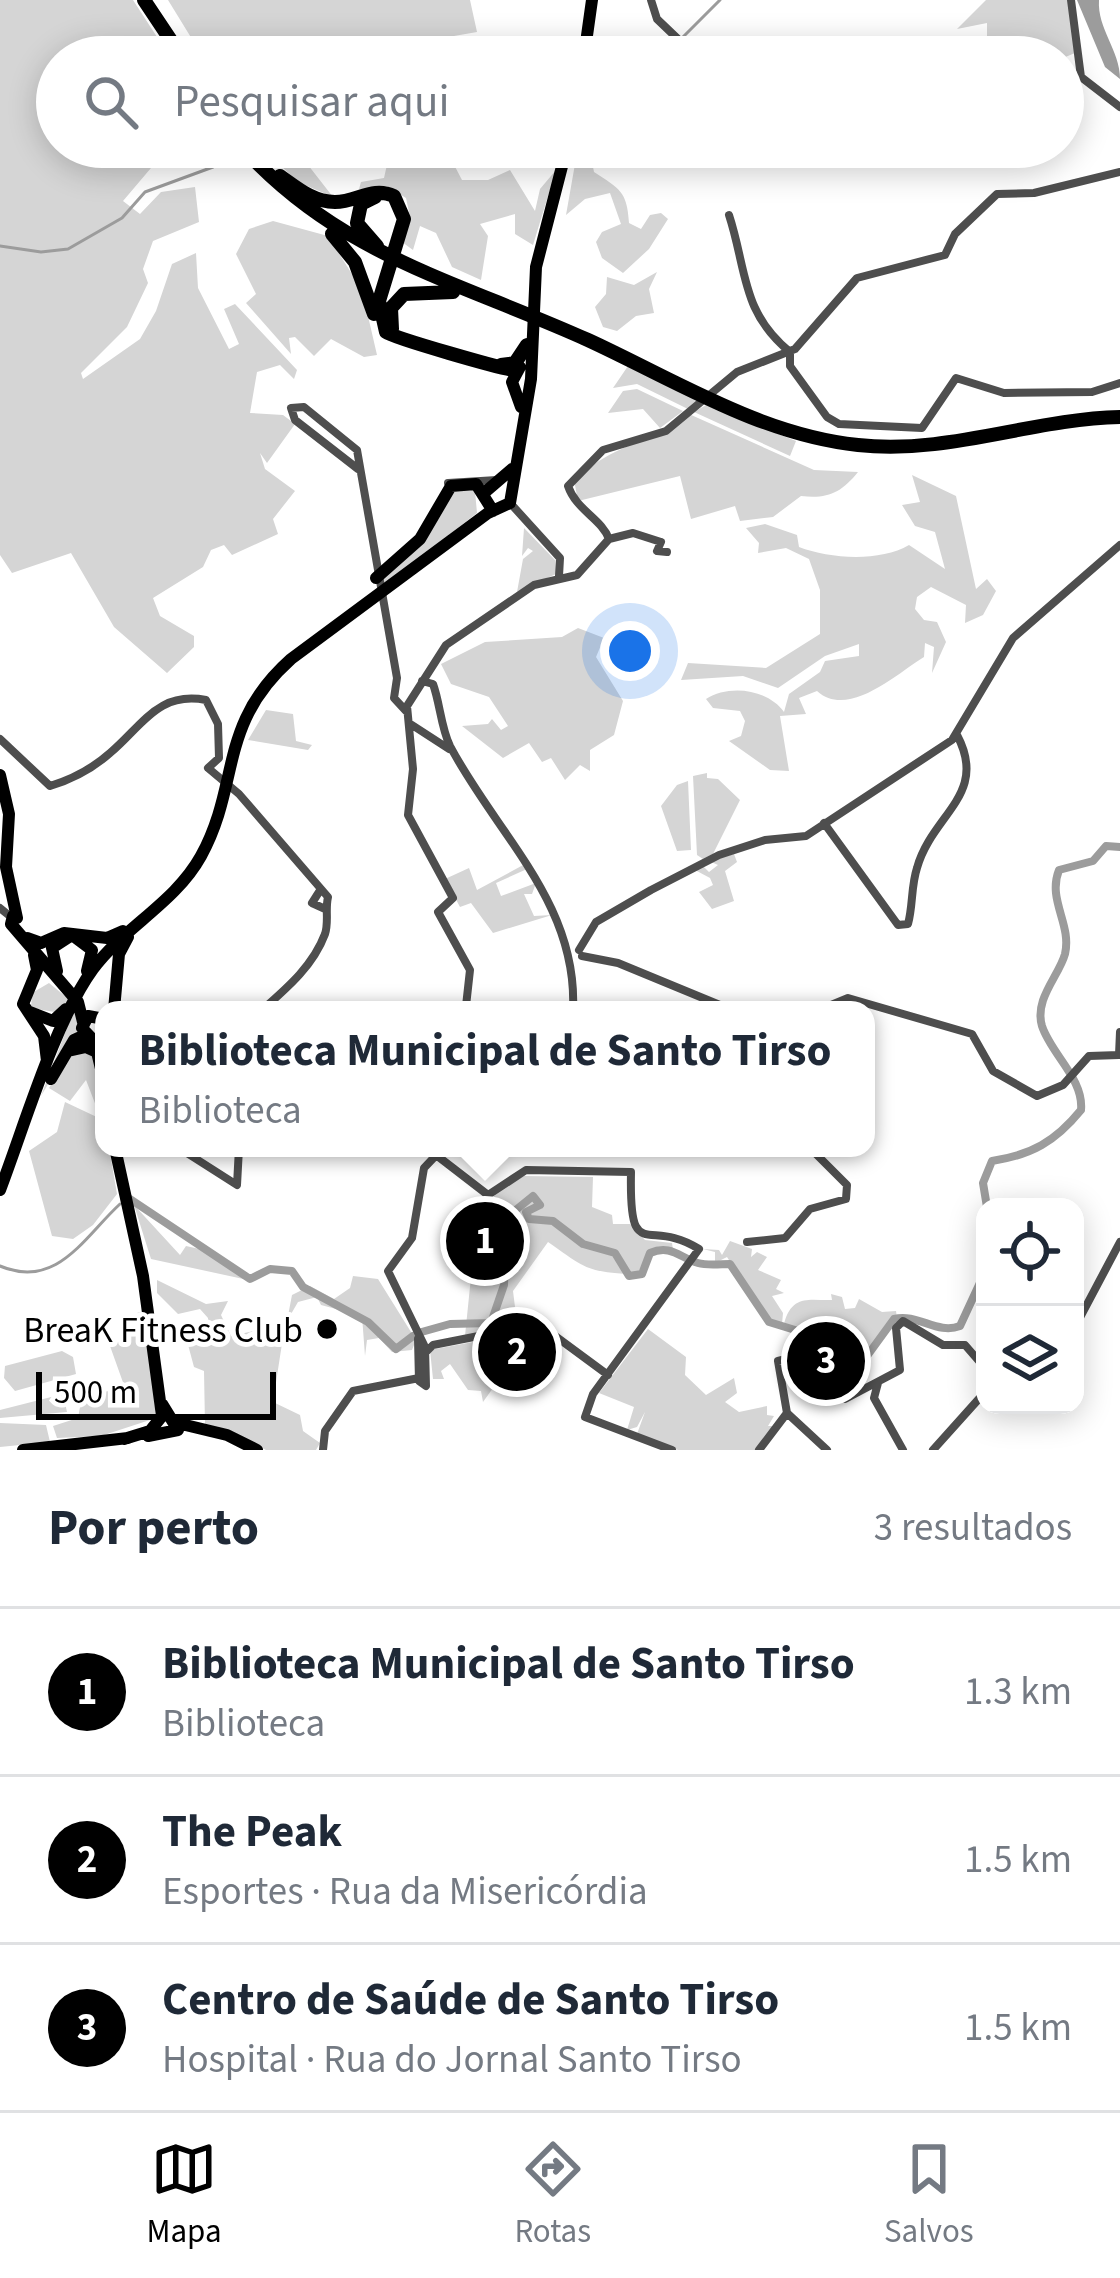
<!DOCTYPE html>
<html lang="pt">
<head>
<meta charset="utf-8">
<style>
	body { margin:0; font-family:"Source Sans 3",sans-serif; background:#f6f6f7; color:#1f2937 }
	.controls { position:absolute; right:36px; bottom:36px; display:grid; overflow:hidden; border-radius:24px; box-shadow:0 6px 30px #0003 }
	.controls button { width:108px; height:108px; display:grid; place-items:center; padding:0; border:0; border-bottom:3px solid #e0e1e3; background:#fff; color:#1f2937; font:60px sans-serif }
	.scale { position:absolute; left:36px; bottom:30px; width:240px; box-sizing:border-box; padding-left:12px; border:6px solid #000; border-top:0; font-size:33px; line-height:42px; white-space:nowrap; color:#000; -webkit-text-stroke:9px #fff; paint-order:stroke }
	.you { position:absolute; left:630px; top:651px; width:42px; height:42px; margin:-30px; border:9px solid #fff; border-radius:50%; background:#1a73e8; box-shadow:0 0 0 18px #1a73e833 }
	.badge { display:grid; place-items:center; width:78px; height:78px; border-radius:50%; background:#000; color:#fff; font-size:39px; font-weight:700 }
	.pin { position:absolute; translate:-50% -50%; border:6px solid #fff; box-shadow:0 3px 12px #0006 }
	.popup { position:absolute; left:95px; top:1001px; width:780px; height:156px; box-sizing:border-box; display:grid; place-content:center; border-radius:24px; background:#fff; filter:drop-shadow(0 3px 9px #0005); font-size:39px; white-space:nowrap; color:#747a83 }
	.popup b { font-size:45px; color:#1f2937 }
	.popup::after { content:''; position:absolute; left:50%; top:100%; margin-left:-24px; border:24px solid transparent; border-top-color:#fff }
	.list { margin:0; padding:0; list-style:none }
	h2 { display:flex; justify-content:space-between; align-items:center; height:156px; margin:0; padding:0 48px; font-size:51px }
	h2 small { font-size:39px; font-weight:400; color:#747a83 }
	.list li { display:grid; grid-template-columns:78px 1fr auto; gap:36px; align-items:center; box-sizing:border-box; height:168px; padding:0 48px; border-top:3px solid #e0e1e3 }
	.list b { display:block; font-size:45px; white-space:nowrap }
	.list p { margin:0; font-size:39px; white-space:nowrap; color:#747a83 }
	.list em { font-size:39px; font-style:normal; color:#747a83 }
	.icon { flex:none; width:66px; height:66px; fill:none; stroke:currentColor; stroke-width:2; stroke-linecap:round; stroke-linejoin:round }
	.map { position:relative; flex:none; width:1120px; height:1450px; overflow:hidden }
	.search { position:absolute; background:#fff; box-shadow:0 6px 30px #0003; left:36px; right:36px; top:36px; height:132px; display:flex; align-items:center; gap:30px; box-sizing:border-box; padding:0 42px; border-radius:66px; color:#747a83; font-size:45px }
	.sheet { height:660px; background:#fff }
	nav { display:flex; justify-content:space-around; align-items:center; box-sizing:border-box; height:168px; border-top:3px solid #e0e1e3; background:#fff; font-size:33px; color:#747a83 }
	nav a { display:grid; justify-items:center; gap:6px }
	nav .on { color:#000 }
	.map>svg:first-child { display:block }
	.green { fill:#d5d5d5 }
	.water { fill:#9c9c9c }
	.lines { fill:none; stroke-linecap:round; stroke-linejoin:round }
	.stream { stroke:#9c9c9c; stroke-width:3 }
	.river { stroke:#9c9c9c; stroke-width:8 }
	.minor { stroke:#4e4e4e; stroke-width:8 }
	.major { stroke:#000; stroke-width:12 }
	.highway { stroke:#000; stroke-width:14 }
	.poi-dot { fill:#000; stroke:#fff; stroke-width:4.5 }
	.labels { text-anchor:middle; stroke-width:10; stroke-linejoin:round; paint-order:stroke }
	.poi-label { font-size:36px; fill:#000; stroke:#fff; text-anchor:end }
</style>
</head>
<body>
<div class="map">
<svg width="1120" height="1450" viewBox="0 0 1120 1450">
	<rect width="100%" height="100%" fill="#fff"/>
	<path class="green" d="M0 0H133L170 57H57V147H181L162 155 123 201 140 214 161 192 195 187 199 222 153 241 143 269 148 283 127 327 81 373 83 379 140 339 156 311 172 264 196 253 198 288 229 349 239 344 224 309 235 304 297 370 294 379 280 365 257 372 250 413 283 415 295 424 267 463 260 453 265 469 295 491 273 519 278 534 232 555 224 545 211 550 203 567 153 598 160 616 194 636V647L167 673 114 627 71 553 12 573 0 555Z
		M168 0H470L477 32 454 36 443 57H203Z
		M986 0H1068L1075 53 1063 58 987 57V23L957 29Z
		M261 147H294L333 197 298 182Z
		M391 147H424L440 161 451 159 462 180H488L510 170 535 211 540 189 556 170 533 245 515 234V214L480 224 488 236 481 280 452 267 436 233 420 226 413 250 402 242 410 217 406 198 387 186 359 189 361 182 384 178Z
		M578 147H589L594 172C620 189 627 191 629 223L641 229 650 215 661 213 668 219 649 249 623 273 602 258 596 242 602 232 621 224 610 193 585 199 566 215Z
		M273 221 328 236 362 290 377 355 364 357 331 339 314 356 295 337 289 338 291 354 246 303 256 294 236 254 249 229Z
		M657 272 649 289 654 313 636 316 617 331 603 327 595 307 606 294 607 277 634 285Z
		M628 366 699 399 688 409 637 384 613 388Z
		M637 389 683 411 660 428 643 409 608 413 623 391Z
		M706 405 796 441 790 456 694 412Z
		M689 414 814 470 858 472C841 493 828 499 801 496L773 517 740 521 735 506 691 519 680 476 578 501 574 480C614 444 646 444 689 414Z
		M912 475 956 496 976 589 987 579 996 591 983 615 965 623 966 605 931 587 917 597 915 609 924 620 937 622 946 642 932 673 934 647 925 643 924 657C895 675 848 719 817 691L799 698 806 714 780 716 789 771 770 770 729 741 741 736 745 721 740 711 713 708 706 699C729 684 768 689 784 712L789 694 820 672 825 661 859 656V644L825 656 778 688 743 676 681 680 688 663 766 668 820 634V590L809 559 786 548 758 553 759 543 746 528 765 524 797 535 799 547C830 559 880 562 909 545L945 569 935 532 915 526 902 505 920 502Z
		M460 485 475 491 477 513 380 589 381 575 415 547 443 500Z
		M524 528 555 560 556 574 517 592 523 559 533 551 528 548 522 556Z
		M578 628 604 638 596 657 623 701 614 735 590 750V771L580 765 565 780 551 758 542 762 529 743 503 758 462 726 488 724 492 719 501 730 508 726 489 697 451 684 441 664 485 642 562 637Z
		M266 710 293 714 296 741 312 745 308 750 248 740Z
		M707 773V778L718 779 740 800 713 854 703 859 697 855 693 776Z
		M688 781 691 850 677 851 661 806 677 785Z
		M734 854 737 862 725 871 734 901 712 909 699 892 713 885 710 878 695 870 702 865 709 872 718 865 709 861Z
		M525 864 527 869 496 883 501 896 536 883 532 894H524L534 916 552 915 493 933 471 903 460 907 445 879 469 868 477 890Z
		M49 983 76 1005 79 1032 41 1096 72 1015 31 1008 32 993Z
		M85 1050 99 1060 104 1148H109L117 1194 93 1225 73 1239 52 1236 29 1151 57 1132 65 1102 101 1119 86 1080 70 1101 49 1088 70 1054Z
		M524 1176 593 1177 592 1207 612 1215 613 1224H630L645 1240 672 1243 673 1250H650L637 1275C588 1271 590 1272 548 1242L513 1291 515 1307 489 1331 465 1336 472 1267 477 1266 460 1225 472 1234 483 1266 497 1263 480 1216 499 1189Z
		M134 1205 180 1255 186 1246 204 1250 248 1280 151 1259Z
		M730 1241 752 1249 751 1257 757 1252 767 1257 758 1270 781 1280 776 1289 784 1293 772 1296 783 1313 782 1324 769 1321 727 1257 715 1263V1252L703 1249 719 1250 722 1255Z
		M353 1276 378 1279 416 1340 412 1350 392 1352 379 1338 367 1340 365 1356 362 1316 321 1305 317 1297 298 1302 287 1321 292 1295 310 1286 334 1299 350 1288Z
		M157 1280 206 1304 228 1301 221 1315 231 1336 285 1324 273 1402 300 1415 303 1431 320 1443 316 1450H266L230 1431 205 1425 204 1371 194 1367 187 1341 195 1329 208 1331V1318L200 1309 178 1314 157 1293Z
		M831 1294 842 1297 845 1309 855 1308 859 1299 882 1312 896 1311 897 1318 858 1367 846 1372 836 1369 835 1355 784 1324C792 1293 811 1301 832 1300Z
		M141 1312 147 1325 156 1418 101 1436 57 1438 53 1426 78 1418 82 1396 125 1388 110 1346 136 1334 124 1316Z
		M515 1323 531 1335 483 1402 481 1391 468 1390 450 1364 441 1371 444 1379H433L430 1350 500 1337Z
		M648 1329 686 1357 685 1375 706 1395 734 1378 737 1393 725 1402 739 1412 767 1406V1415L774 1416 768 1426H774L756 1450H678L637 1434 645 1412 637 1427 627 1430 634 1407 599 1393Z
		M62 1351 73 1357 76 1374 15 1391 4 1378 5 1366Z
		M63 1394 67 1412 0 1418V1410Z
		M0 1423 46 1425 50 1442 0 1447Z"/>
	<path class="water" d="M1077 0H1099C1097 29 1120 50 1120 79L1105 67Z"/>
	<g class="lines">
		<path class="stream" d="M683 37 720 0
			M623 57 666 53 676 45
			M344 147C383 154 442 170 478 147
			M0 246 41 252 68 249 122 218 145 192 213 167
			M0 1266C57 1290 84 1237 120 1204"/>
		<path class="river" d="M130 1199 250 1279 270 1269 292 1271 303 1287 368 1322 396 1349 413 1336
			M987 1207 983 1183 992 1161C1031 1155 1055 1142 1081 1110 1084 1079 1051 1054 1042 1026 1034 999 1059 976 1065 954 1072 924 1047 900 1059 870L1093 861 1106 846 1120 847
			M418 1333 450 1324 491 1323 504 1285 506 1218 533 1196 540 1205 526 1212 529 1219 553 1221 583 1244 615 1253 629 1276 642 1274 650 1253C671 1244 680 1258 698 1263 708 1266 721 1264 730 1264L769 1322 808 1334 834 1356 841 1373 859 1367 894 1319C918 1313 937 1335 960 1326L985 1272"/>
		<path class="minor" d="M651 0 657 19 680 41 679 57
			M1071 0 1081 77 1120 107
			M729 215C747 270 741 312 790 352V366L827 417 839 424 922 428 956 378 1004 393 1092 392 1120 383
			M358 469 295 420 291 408 304 407 357 450 397 678 394 698 406 711
			M448 483 497 480
			M511 504 560 558 559 576
			M609 539C602 519 576 510 568 486L603 450 666 431 737 372 795 349 857 278 945 255 955 234 997 194 1034 193 1120 172
			M609 539 633 533 661 542
			M661 542 657 551 667 552
			M422 681 433 684C440 703 441 728 450 746 497 835 578 903 573 1010
			M412 725 449 749
			M0 739 50 786C73 779 92 769 110 753 143 725 158 691 206 700L218 724 219 758 208 768 239 794 328 897C325 910 329 922 325 934 313 966 287 988 262 1010
			M824 823 898 925 908 924C913 906 911 886 917 868 932 814 989 795 957 735
			M319 892 312 903 323 908
			M0 908 11 917
			M579 950 596 922 651 890 719 855 765 840 806 836 952 740 1013 638 1120 545
			M582 956 618 963 732 1010
			M428 1010 466 1006 470 970 438 912 453 898 408 815 413 769 407 706 446 645 534 585 577 575 609 539
			M819 1010 848 998 972 1034 993 1071 1037 1096 1063 1085 1089 1056 1119 1055 1120 1032
			M179 1148 237 1185 239 1148
			M427 1148 488 1195 526 1170 631 1172C629 1267 647 1216 699 1249L593 1394 585 1417 672 1450
			M747 1242 785 1238 810 1209 846 1199 847 1185 810 1148
			M1075 1327 1120 1242
			M418 1339 419 1381 426 1386 425 1347 388 1271 412 1238 424 1168 443 1148
			M426 1352 433 1345 499 1332 518 1317 528 1316 608 1375
			M878 1383 874 1398 903 1450
			M787 1413 778 1361 794 1357 813 1372 826 1394 845 1399 900 1370 896 1328 903 1321 943 1345H965L985 1368
			M787 1413 827 1450
			M323 1450 325 1431 353 1391 419 1378
			M759 1450 787 1413
			M933 1450 985 1392"/>
		<path class="major" d="M584 57 592 0
			M520 367 512 382 521 407
			M484 493 512 469
			M376 578 420 539 451 486 476 484 493 511
			M0 775 9 814 6 867 17 918
			M13 916 11 924 78 1002 83 1022
			M27 938 41 943 64 933 107 938 123 931
			M34 955 37 970 23 1004 44 1036 47 1061
			M57 971 52 948 72 935 92 950 87 971
			M114 1010 119 954 128 937
			M30 1012 53 1021 66 1009
			M104 1019 88 1016 82 1028 99 1046 104 1068
			M68 1051 86 1047 97 1052 104 1081
			M51 1079 74 1040 85 1035
			M115 1148 143 1276 162 1416 150 1431 124 1439
			M0 1190C24 1127 55 1021 93 969 124 927 175 903 201 856 241 783 217 725 291 659L488 513 510 503 531 379 536 267 567 147
			M177 1423 227 1435 257 1450
			M148 1436 178 1430 162 1404
			M23 1450 128 1438"/>
		<path class="highway" d="M144 0 182 57
			M242 147C340 256 460 282 588 340 675 380 761 435 858 445 948 455 1031 419 1120 417
			M280 176C297 188 313 202 335 202 357 202 372 186 394 196L404 219 379 301 386 332C394 338 505 370 515 370
			M375 197 361 204 357 223 377 246
			M332 234 355 262 374 314
			M392 329 391 308 404 294 453 292
			M501 365 515 363 527 345"/>
	</g>
	<circle class="poi-dot" cx="327" cy="1329" r="12"/>
	<g class="labels">
		<g class="poi-label">
			<text x="303" y="1342">BreaK Fitness Club</text>
		</g>
	</g>
</svg>
<div class="controls">
<button><svg class="icon" aria-label="locate" viewBox="0 0 24 24"><circle cx="12" cy="12" r="6"/><path d="M12 2v4M12 18v4M2 12h4M18 12h4"/></svg></button>
<button><svg class="icon" aria-label="layers" viewBox="0 0 24 24"><path d="M12 4l9 5-9 5-9-5zM3 14l9 5 9-5"/></svg></button>
</div>
<div class="scale">500 m</div>
<div class="you"></div>
<div class="pin badge" style="left:485px;top:1241px">1</div>
<div class="popup"><b>Biblioteca Municipal de Santo Tirso</b>Biblioteca</div>
<div class="pin badge" style="left:517px;top:1352px">2</div>
<div class="pin badge" style="left:826px;top:1361px">3</div>
<div class="search"><svg class="icon" aria-label="search" viewBox="0 0 24 24"><circle cx="10" cy="10" r="6"/><path d="M15 15l6 6"/></svg>Pesquisar aqui</div>
</div>
<section class="sheet">
<h2>Por perto<small>3 resultados</small></h2>
<ul class="list">
<li><span class="badge">1</span><div><b>Biblioteca Municipal de Santo Tirso</b><p>Biblioteca</p></div><em>1.3 km</em></li>
<li><span class="badge">2</span><div><b>The Peak</b><p>Esportes · Rua da Misericórdia</p></div><em>1.5 km</em></li>
<li><span class="badge">3</span><div><b>Centro de Saúde de Santo Tirso</b><p>Hospital · Rua do Jornal Santo Tirso</p></div><em>1.5 km</em></li>
</ul>
</section>
<nav>
<a class="on"><svg class="icon" aria-label="map" viewBox="0 0 24 24"><path d="M3 6l6-2 6 2 6-2v14l-6 2-6-2-6 2zM9 4v14M15 6v14"/></svg>Mapa</a>
<a><svg class="icon" aria-label="directions" viewBox="0 0 24 24"><path d="M12 3l9 9-9 9-9-9zM9 14v-3h6M13 9l2 2-2 2"/></svg>Rotas</a>
<a><svg class="icon" aria-label="saved" viewBox="0 0 24 24"><path d="M7 4h10v16l-5-4-5 4z"/></svg>Salvos</a>
</nav>
</body>
</html>
